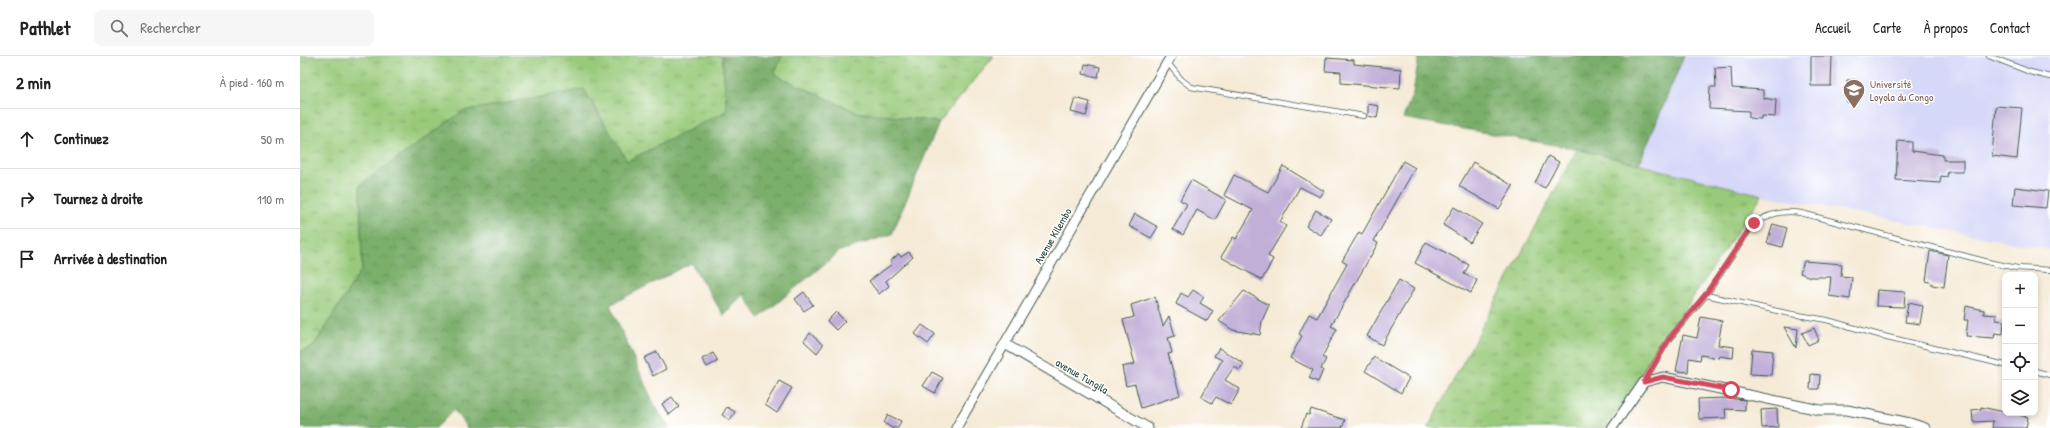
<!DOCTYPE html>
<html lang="fr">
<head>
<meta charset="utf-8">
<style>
	body { margin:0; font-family:"Patrick Hand",sans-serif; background:#f6f6f6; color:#222 }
	.controls { position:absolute; right:12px; bottom:12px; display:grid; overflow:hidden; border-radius:8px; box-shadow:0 2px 6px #0003 }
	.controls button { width:36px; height:36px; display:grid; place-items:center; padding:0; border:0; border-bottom:1px solid #e0e0e0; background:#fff; color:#222; font:20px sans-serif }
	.stop { position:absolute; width:12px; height:12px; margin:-9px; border:3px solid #d1495b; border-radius:50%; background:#fff }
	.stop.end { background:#d1495b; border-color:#fff; box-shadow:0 1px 4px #0008 }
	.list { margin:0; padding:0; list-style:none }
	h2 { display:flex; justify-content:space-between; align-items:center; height:52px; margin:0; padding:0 16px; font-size:17px }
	h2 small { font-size:13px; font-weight:400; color:#767676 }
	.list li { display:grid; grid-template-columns:26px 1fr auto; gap:12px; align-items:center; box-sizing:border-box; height:60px; padding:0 16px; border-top:1px solid #e0e0e0 }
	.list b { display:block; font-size:15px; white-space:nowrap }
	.list em { font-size:13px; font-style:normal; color:#767676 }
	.icon { flex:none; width:22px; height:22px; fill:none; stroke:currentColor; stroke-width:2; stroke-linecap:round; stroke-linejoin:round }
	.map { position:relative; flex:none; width:1750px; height:372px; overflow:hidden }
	header { display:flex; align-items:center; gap:24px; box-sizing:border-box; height:56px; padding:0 20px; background:#fff; border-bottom:1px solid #e0e0e0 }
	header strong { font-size:19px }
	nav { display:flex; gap:22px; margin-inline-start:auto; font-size:14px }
	.search { width:280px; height:36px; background:#f6f6f6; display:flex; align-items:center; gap:10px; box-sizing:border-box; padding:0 14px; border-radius:8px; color:#767676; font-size:15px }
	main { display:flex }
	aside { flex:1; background:#fff }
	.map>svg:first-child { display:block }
	.built { fill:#d6d8f8 }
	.grass { fill:url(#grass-tufts); stroke:#5c8457 }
	.forest { fill:url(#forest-crowns); stroke:#4c764f }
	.building { fill:#c1afd8 }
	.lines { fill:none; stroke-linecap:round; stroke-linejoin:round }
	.lane-casing { stroke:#3f574c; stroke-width:6 }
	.street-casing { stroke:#3f574c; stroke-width:11 }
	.lane { stroke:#fff; stroke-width:4.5 }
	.street { stroke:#fff; stroke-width:9 }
	.route { stroke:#d1495b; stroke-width:5 }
	.labels { text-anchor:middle; stroke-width:3; stroke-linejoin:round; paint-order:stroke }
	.education-label { font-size:11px; fill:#785e54; stroke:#fff; text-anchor:start }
	.street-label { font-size:11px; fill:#1f3d34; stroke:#fff }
</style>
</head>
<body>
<header>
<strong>Pathlet</strong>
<div class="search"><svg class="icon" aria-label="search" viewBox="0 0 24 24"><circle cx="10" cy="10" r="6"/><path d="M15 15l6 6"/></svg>Rechercher</div>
<nav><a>Accueil</a><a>Carte</a><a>À propos</a><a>Contact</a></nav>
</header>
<main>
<aside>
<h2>2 min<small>À pied · 160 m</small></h2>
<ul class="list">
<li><svg class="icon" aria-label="ahead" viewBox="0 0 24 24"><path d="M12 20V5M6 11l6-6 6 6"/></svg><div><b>Continuez</b></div><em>50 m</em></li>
<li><svg class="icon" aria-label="right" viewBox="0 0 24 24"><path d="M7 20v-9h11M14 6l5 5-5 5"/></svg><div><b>Tournez à droite</b></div><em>110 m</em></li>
<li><svg class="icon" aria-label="arrive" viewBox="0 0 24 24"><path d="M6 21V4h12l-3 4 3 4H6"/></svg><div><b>Arrivée à destination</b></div></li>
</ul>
</aside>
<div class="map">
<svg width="1750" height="372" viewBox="0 0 1750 372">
	<defs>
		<pattern id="grass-tufts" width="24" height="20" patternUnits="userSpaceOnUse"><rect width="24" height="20" fill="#99ca7a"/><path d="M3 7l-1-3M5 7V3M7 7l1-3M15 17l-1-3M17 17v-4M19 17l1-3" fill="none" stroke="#7ca565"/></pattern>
		<pattern id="forest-crowns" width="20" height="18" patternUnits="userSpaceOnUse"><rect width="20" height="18" fill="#7aae6a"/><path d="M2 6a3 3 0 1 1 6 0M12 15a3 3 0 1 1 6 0" fill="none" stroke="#638f58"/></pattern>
	</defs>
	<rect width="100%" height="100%" fill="#fff"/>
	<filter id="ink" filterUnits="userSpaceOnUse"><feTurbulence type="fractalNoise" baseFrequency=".025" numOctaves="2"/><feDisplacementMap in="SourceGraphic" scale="8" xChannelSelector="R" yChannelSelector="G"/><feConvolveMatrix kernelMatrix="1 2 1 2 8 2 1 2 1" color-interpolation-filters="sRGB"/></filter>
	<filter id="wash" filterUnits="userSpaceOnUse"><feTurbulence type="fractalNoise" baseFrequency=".012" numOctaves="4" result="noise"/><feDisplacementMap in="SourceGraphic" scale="16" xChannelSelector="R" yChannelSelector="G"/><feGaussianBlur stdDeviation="0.9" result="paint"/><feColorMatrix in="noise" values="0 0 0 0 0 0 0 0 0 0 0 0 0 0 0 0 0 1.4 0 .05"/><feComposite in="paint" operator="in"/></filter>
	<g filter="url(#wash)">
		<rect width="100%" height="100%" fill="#f5ead5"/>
		<path class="built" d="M1378 0H1750V194L1462 139 1339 108Z"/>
		<path class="grass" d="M0 0H422L427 55 327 105 284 33 60 129 62 213 13 291 0 296Z
			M482 0H694L639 66 556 56 474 18Z
			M1277 93 1462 139 1305 372H1128Z"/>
		<path class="forest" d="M422 0H482L474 18 556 56 639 66 592 178 540 195 459 262 443 238 424 260 391 207 310 249 353 346 369 372H167L154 354 136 372H0V296L13 291 62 213 60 129 163 55 284 33 327 105 427 55Z
			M1119 0H1384L1339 108 1277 93 1103 62 1113 37Z"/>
		<g id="blocks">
			<path class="building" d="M1511 0H1532L1531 30H1511Z
				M1026 2 1054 4V8L1101 13 1100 32 1041 27V16L1025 15Z
				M785 8 800 11 798 21 783 18Z
				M1431 11 1432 32 1463 34V42L1476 44 1475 61 1461 60V63L1449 62V55L1409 53 1410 31H1416L1415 12Z
				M1547 24H1556L1557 46H1547Z
				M775 42 790 46 786 60 771 56Z
				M1068 48 1079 50 1077 62 1068 60Z
				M1696 50 1722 52 1717 103 1692 100Z
				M1598 85 1612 86V95L1643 99V104H1663V116H1648L1647 121 1641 120 1640 127 1596 124Z
				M1248 100 1259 106 1245 132 1235 127Z
				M1103 105 1115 112 1074 185 1078 187 1031 270 1037 273 1022 301 1026 303 1021 313 1023 314 1018 326 1009 322 1013 314 990 302 1002 280 999 278 1009 258 1017 262 1047 208 1042 205 1059 176 1062 178Z
				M1173 106 1213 130 1199 153 1159 130Z
				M983 110 1024 135 1020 141 1000 131 980 166 986 170 968 200 973 203 962 224 921 201 933 181 936 183 953 154 924 139 934 119 968 136Z
				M891 124 926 144 915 164 897 154 883 179 873 173 887 148 880 144Z
				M1715 131 1748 135 1746 152 1713 149Z
				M1154 151 1182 168 1170 186 1143 169Z
				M1016 154 1031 163 1021 179 1006 170Z
				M835 158 858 171 851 182 829 170Z
				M1473 168 1487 172 1482 191 1467 187Z
				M1126 186 1169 209 1164 218 1177 224 1171 237 1115 207Z
				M1630 195 1648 199 1644 231 1632 229V227L1626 225Z
				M609 196 613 201 586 225 589 230 579 238 569 225 592 208 590 205 599 198 601 201Z
				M1504 205 1542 208 1541 220 1552 221 1550 243 1529 240 1531 221H1510L1500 217Z
				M1099 224 1114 233 1082 289 1067 280Z
				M893 234 904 241 900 247 913 255 907 265 876 248 881 237 888 241Z
				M1577 234 1605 236 1604 251 1576 250Z
				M944 235 969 249 962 265 960 279 933 274 919 265Z
				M504 236 513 249 504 255 495 243Z
				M855 241 863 270 869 260 875 280 868 282 872 297 868 298 880 339 841 352 835 328 826 330 822 311 835 308 823 264 834 261 831 249Z
				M1608 247 1623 250 1620 268 1605 266Z
				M1666 250 1684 254V258L1697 259 1696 264 1704 265 1703 278 1695 277 1694 282 1666 280 1668 264H1664Z
				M536 256 545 265 536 274 527 265Z
				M1401 261 1422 265 1418 289 1434 291 1433 302 1419 300V302L1401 299 1400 304 1389 302 1388 316 1376 315 1383 279 1397 282Z
				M622 269 635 278 628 288 615 278Z
				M1484 271 1498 273 1496 292Z
				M1514 272 1519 284 1508 289 1502 277Z
				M510 277 523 289 517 297 504 285Z
				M919 292 944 308 940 314 934 311 925 324 940 333 931 349 916 341 912 347 901 341 922 304 914 300Z
				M1452 293 1473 295 1471 319 1450 318Z
				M357 296 366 313 353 320 344 302Z
				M413 297 418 305 407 311 402 303Z
				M1074 301 1109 322 1101 337 1065 315Z
				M632 316 643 322 635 337 623 330Z
				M1511 318 1520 319 1519 333H1510Z
				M479 325 492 332 477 357 465 349Z
				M372 341 379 351 369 359 362 348Z
				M1425 342 1445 344V354L1425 353 1426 362 1399 363 1398 343Z
				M427 351 435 356 430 364 422 359Z
				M1681 351 1728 361 1726 372H1692L1693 365 1673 366 1672 354 1681 353Z
				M1011 353 1045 364 1042 372H1001L1006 358 1009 359Z
				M1477 353 1478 371 1462 372 1461 354Z
				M588 359 601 365 598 372H592L584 367Z"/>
		</g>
	</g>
	<g filter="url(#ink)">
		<use href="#blocks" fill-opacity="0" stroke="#3f574c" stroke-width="1"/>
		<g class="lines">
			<g class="lane-casing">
				<path id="lane" d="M1689 0 1730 16 1750 21
					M867 6 881 23 891 31 1064 60
					M1406 239 1486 257 1527 264 1579 279 1705 309
					M1735 315 1750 319
					M1344 325 1369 283 1406 239 1454 167C1468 158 1484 154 1501 157L1692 207 1717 212 1750 214"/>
			</g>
			<g class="street-casing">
				<path id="street" d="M705 288 848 372
					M656 372 871 0
					M1312 372 1344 326 1363 321 1520 354H1547L1610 367 1625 372"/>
			</g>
			<use href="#lane" class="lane"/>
			<use href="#street" class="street"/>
		</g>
	</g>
	<g class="lines" filter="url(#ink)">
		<path class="route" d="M1431 334 1363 321 1344 326 1369 283 1406 238 1454 167"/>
	</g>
	<defs>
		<g id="university-pin" transform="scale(1.15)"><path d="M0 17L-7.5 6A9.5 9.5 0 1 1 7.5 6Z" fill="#8d6e63" stroke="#fff"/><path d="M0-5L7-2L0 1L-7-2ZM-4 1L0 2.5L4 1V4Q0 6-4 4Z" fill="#fff"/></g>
	</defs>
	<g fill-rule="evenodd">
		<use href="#university-pin" x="1554" y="34"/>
	</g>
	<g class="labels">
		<g class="education-label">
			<text x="1570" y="32">Université<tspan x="1570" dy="13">Loyola du Congo</tspan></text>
		</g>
		<g class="street-label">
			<text transform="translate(753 180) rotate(-60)" y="4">Avenue Kilembo</text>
			<text transform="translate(782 320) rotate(30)" y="4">avenue Tungila</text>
		</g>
	</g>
</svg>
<div class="controls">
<button>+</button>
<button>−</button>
<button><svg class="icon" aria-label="locate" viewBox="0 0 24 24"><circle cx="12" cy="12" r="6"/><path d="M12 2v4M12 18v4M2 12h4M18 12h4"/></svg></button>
<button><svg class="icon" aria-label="layers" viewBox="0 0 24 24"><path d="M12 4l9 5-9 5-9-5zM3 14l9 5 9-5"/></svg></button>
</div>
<div class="stop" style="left:1431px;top:334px"></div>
<div class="stop end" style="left:1454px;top:167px"></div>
</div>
</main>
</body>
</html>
